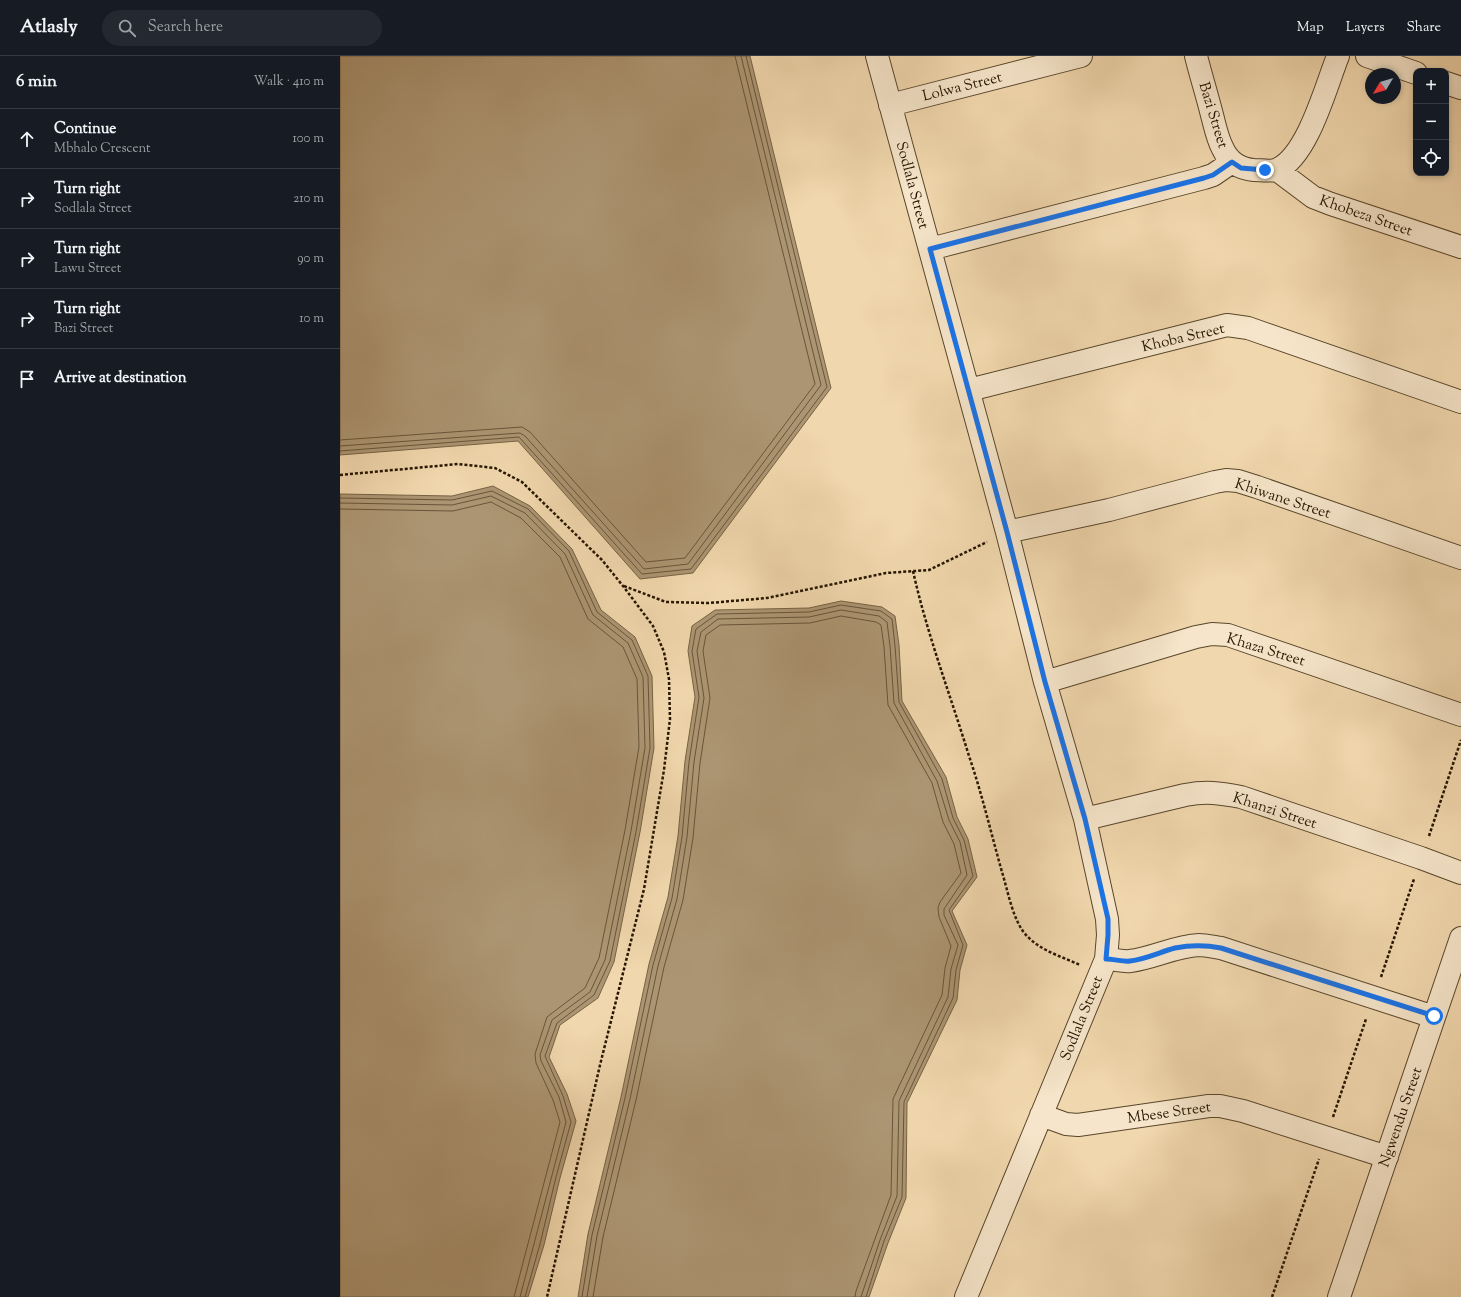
<!DOCTYPE html>
<html lang="en">
<head>
<meta charset="utf-8">
<style>
	body { margin:0; font-family:"Sorts Mill Goudy",serif; background:#242831; color:#f1f3f6 }
	.controls { position:absolute; right:12px; top:12px; display:grid; overflow:hidden; border-radius:8px; box-shadow:0 2px 6px #0003 }
	.controls button { width:36px; height:36px; display:grid; place-items:center; padding:0; border:0; border-bottom:1px solid #363941; background:#171b24; color:#f1f3f6; font:20px sans-serif }
	.compass { position:absolute; left:1025px; top:12px; width:36px; height:36px; border-radius:50%; background:#171b24; box-shadow:0 2px 6px #0003; rotate:232deg }
	.stop { position:absolute; width:12px; height:12px; margin:-9px; border:3px solid #1a73e8; border-radius:50%; background:#fff }
	.stop.end { background:#1a73e8; border-color:#fff; box-shadow:0 1px 4px #0008 }
	.list { margin:0; padding:0; list-style:none }
	h2 { display:flex; justify-content:space-between; align-items:center; height:52px; margin:0; padding:0 16px; font-size:17px }
	h2 small { font-size:13px; font-weight:400; color:#9ea1a6 }
	.list li { display:grid; grid-template-columns:26px 1fr auto; gap:12px; align-items:center; box-sizing:border-box; height:60px; padding:0 16px; border-top:1px solid #363941 }
	.list b { display:block; font-size:15px; white-space:nowrap }
	.list p { margin:0; font-size:13px; white-space:nowrap; color:#9ea1a6 }
	.list em { font-size:13px; font-style:normal; color:#9ea1a6 }
	.icon { flex:none; width:22px; height:22px; fill:none; stroke:currentColor; stroke-width:2; stroke-linecap:round; stroke-linejoin:round }
	.map { position:relative; flex:none; width:1121px; height:1241px; overflow:hidden }
	header { display:flex; align-items:center; gap:24px; box-sizing:border-box; height:56px; padding:0 20px; background:#171b24; border-bottom:1px solid #363941 }
	header strong { font-size:19px }
	nav { display:flex; gap:22px; margin-inline-start:auto; font-size:14px }
	.search { width:280px; height:36px; background:#242831; display:flex; align-items:center; gap:10px; box-sizing:border-box; padding:0 14px; border-radius:22px; color:#9ea1a6; font-size:15px }
	main { display:flex }
	aside { flex:1; background:#171b24 }
	.map>svg:first-child { display:block }
	.water { fill:#ac9572; stroke:#766244 }
	.lines { fill:none; stroke-linecap:round; stroke-linejoin:round }
	.shore { stroke:#685539; stroke-width:1 }
	.minor-casing { stroke:#58462b; stroke-width:24 }
	.path { stroke:#251500; stroke-width:2.5; stroke-dasharray:3 2; stroke-linecap:butt }
	.minor { stroke:#f6e5ca; stroke-width:22 }
	.route { stroke:#1a73e8; stroke-width:5 }
	.labels { text-anchor:middle; stroke-width:3.5; stroke-linejoin:round; paint-order:stroke }
	.street-label { font-size:15px; fill:#251500; stroke:#f6e5ca }
</style>
</head>
<body>
<header>
<strong>Atlasly</strong>
<div class="search"><svg class="icon" aria-label="search" viewBox="0 0 24 24"><circle cx="10" cy="10" r="6"/><path d="M15 15l6 6"/></svg>Search here</div>
<nav><a>Map</a><a>Layers</a><a>Share</a></nav>
</header>
<main>
<aside>
<h2>6 min<small>Walk · 410 m</small></h2>
<ul class="list">
<li><svg class="icon" aria-label="ahead" viewBox="0 0 24 24"><path d="M12 20V5M6 11l6-6 6 6"/></svg><div><b>Continue</b><p>Mbhalo Crescent</p></div><em>100 m</em></li>
<li><svg class="icon" aria-label="right" viewBox="0 0 24 24"><path d="M7 20v-9h11M14 6l5 5-5 5"/></svg><div><b>Turn right</b><p>Sodlala Street</p></div><em>210 m</em></li>
<li><svg class="icon" aria-label="right" viewBox="0 0 24 24"><path d="M7 20v-9h11M14 6l5 5-5 5"/></svg><div><b>Turn right</b><p>Lawu Street</p></div><em>90 m</em></li>
<li><svg class="icon" aria-label="right" viewBox="0 0 24 24"><path d="M7 20v-9h11M14 6l5 5-5 5"/></svg><div><b>Turn right</b><p>Bazi Street</p></div><em>10 m</em></li>
<li><svg class="icon" aria-label="arrive" viewBox="0 0 24 24"><path d="M6 21V4h12l-3 4 3 4H6"/></svg><div><b>Arrive at destination</b></div></li>
</ul>
</aside>
<div class="map">
<svg width="1121" height="1241" viewBox="0 0 1121 1241">
	<rect width="100%" height="100%" fill="#f1d7ad"/>
	<filter id="stains"><feTurbulence type="fractalNoise" baseFrequency=".005" numOctaves="4"/><feColorMatrix values="0 0 0 0 .2 0 0 0 0 .09 0 0 0 0 .02 0 0 0 .5 -.17"/></filter>
	<radialGradient id="worn" r=".72"><stop offset=".6" stop-color="#630" stop-opacity="0"/><stop offset="1" stop-color="#630" stop-opacity=".3"/></radialGradient>
	<path class="water" d="M0 0H410L491 332 353 517 300 523 178 385 0 399Z
		M153 430 190 450 232 493 261 554 295 581 312 620 314 692 300 776 274 906 258 942 220 969 209 1001 227 1038 236 1065 220 1122 204 1189 188 1241H0V438L112 440Z
		M501 545 542 551 555 560 559 589 562 645 606 721 617 761 628 783 637 821 612 855 627 889 620 914 617 944 567 1047 566 1142 548 1187 529 1241H238L248 1178 281 1041 309 908 328 841 338 780 345 705 355 641 348 595 352 570 375 554 469 552Z"/>
	<g class="lines">
		<path class="shore" d="M0 384 182 371 190 376 306 506 345 502 475 328 395 0
			M0 390 180 377 185 380 304 513 348 508 481 329 401 0
			M0 395 179 381 302 518 351 513 487 331 406 0
			M0 442 112 444 152 435 188 453 229 495 257 556 292 584 308 620 310 692 296 776 270 905 254 939 217 967 205 1000 223 1040 231 1066 216 1121 200 1188 185 1241
			M0 447 112 449 151 440 185 457 225 498 253 559 288 587 303 621 305 692 291 775 265 904 250 936 212 964 200 999 201 1005 219 1041 226 1066 180 1241
			M0 453 113 455 151 446 181 462 220 501 248 563 283 591 297 623 299 691 285 774 259 902 245 932 207 961 195 998 196 1007 213 1044 220 1066 174 1241
			M242 1241 252 1179 285 1042 313 909 332 842 342 781 349 706 359 641 352 595 356 573 377 558 469 556 501 549 541 555 552 563 555 590 559 646 602 723 613 762 624 784 633 820 609 854 623 889 616 914 613 942 564 1046 562 1141 544 1185 526 1241
			M247 1241 257 1180 290 1043 318 910 337 843 347 781 354 706 364 642 357 595 361 576 378 563 469 561 501 554 539 560 547 566 550 590 554 647 597 725 609 764 620 786 627 819 604 853V859L618 889 611 913 608 941 559 1045 557 1140 540 1184 521 1241
			M253 1241 263 1181 296 1044 324 911 343 844 353 782 360 707 370 642 363 595 366 579 380 569 470 567 501 560 536 566 541 569 544 591 548 649 592 727 603 766 614 788 621 817 600 846 598 852 599 861 611 890 605 912 602 939 553 1043 551 1139 516 1235 515 1241"/>
		<g class="minor-casing">
			<path id="minor" d="M537 0 667 476 705 626 745 763 767 863 768 879 766 903 626 1241
				M856 0C861 20 867 39 872 59 875 70 877 82 883 93 889 106 900 113 914 114 921 114 932 116 938 113 968 99 986 30 998 0
				M1027 0 1076 17
				M1106 27 1121 32
				M550 49 741 0
				M937 114 973 141 991 148 1121 191
				M590 193 864 122 873 119 892 106
				M629 334 887 269 908 272 1121 346
				M667 476 769 454 875 426 886 424 898 425 917 431 1121 502
				M705 626 856 581 872 578 888 579 1121 659
				M745 763 845 739C867 735 879 737 901 741L1081 802 1121 817
				M766 903C774 903 783 906 790 905 814 902 835 890 859 889 866 889 874 891 881 892L1094 961
				M701 1059 726 1068 738 1069 869 1050H880L903 1055 1047 1101
				M999 1241 1121 882"/>
		</g>
		<path class="path" d="M0 419 118 408 155 412 182 426 262 504 283 530 313 570 324 596 329 623 330 663 324 714 304 833 260 1009 207 1241
			M573 515C587 578 610 638 629 700 642 738 651 777 662 816 668 835 673 866 687 880 701 895 723 901 740 909
			M284 530 326 546 369 547 427 542 546 517 589 514 647 486
			M1089 780 1121 684
			M1041 921 1074 823
			M993 1061 1026 963
			M932 1241 979 1103"/>
		<use href="#minor" class="minor"/>
	</g>
	<g class="lines">
		<path class="route" d="M925 114 901 112 892 106 873 119 864 122 590 193 667 476 705 626 745 763 768 863V879L766 903C774 903 783 906 790 905 806 903 820 896 835 892 851 889 865 889 881 892L1094 960"/>
	</g>
	<g class="labels">
		<g class="street-label">
			<text transform="translate(622 30) rotate(-14)" y="5">Lolwa Street</text>
			<text transform="translate(874 59) rotate(73)" y="5">Bazi Street</text>
			<text transform="translate(573 129) rotate(75)" y="5">Sodlala Street</text>
			<text transform="translate(1026 159) rotate(19)" y="5">Khobeza Street</text>
			<text transform="translate(843 281) rotate(-13)" y="5">Khoba Street</text>
			<text transform="translate(943 442) rotate(18)" y="5">Khiwane Street</text>
			<text transform="translate(926 593) rotate(17)" y="5">Khaza Street</text>
			<text transform="translate(935 754) rotate(18)" y="5">Khanzi Street</text>
			<text transform="translate(741 962) rotate(-68)" y="5">Sodlala Street</text>
			<text transform="translate(829 1056) rotate(-8)" y="5">Mbese Street</text>
			<text transform="translate(1060 1061) rotate(-71)" y="5">Ngwendu Street</text>
		</g>
	</g>
	<rect width="100%" height="100%" filter="url(#stains)"/>
	<rect width="100%" height="100%" fill="url(#worn)"/>
</svg>
<div class="controls">
<button>+</button>
<button>−</button>
<button><svg class="icon" aria-label="locate" viewBox="0 0 24 24"><circle cx="12" cy="12" r="6"/><path d="M12 2v4M12 18v4M2 12h4M18 12h4"/></svg></button>
</div>
<svg class="compass" viewBox="-18 -18 36 36"><path d="M0-13l5 13h-10z" fill="#e53935"/><path d="M0 13l5-13h-10z" fill="#9ea1a6"/></svg>
<div class="stop" style="left:1094px;top:960px"></div>
<div class="stop end" style="left:925px;top:114px"></div>
</div>
</main>
</body>
</html>
